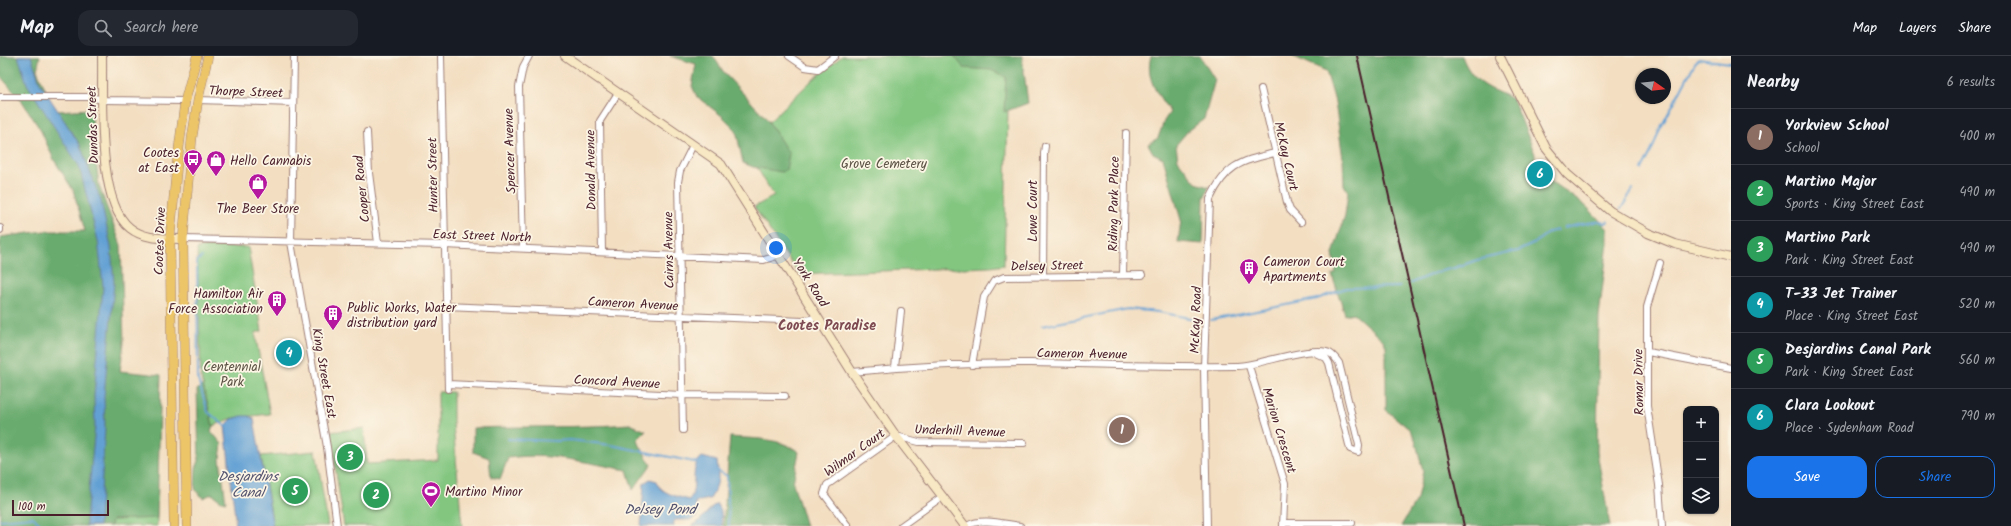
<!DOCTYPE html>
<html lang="en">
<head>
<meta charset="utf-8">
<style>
	body { margin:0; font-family:Kalam,sans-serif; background:#242831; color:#f1f3f6 }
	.controls { position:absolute; right:12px; bottom:12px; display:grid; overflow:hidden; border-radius:8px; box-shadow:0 1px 3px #0004 }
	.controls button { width:36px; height:36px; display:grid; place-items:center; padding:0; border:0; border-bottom:1px solid #363941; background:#171b24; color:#f1f3f6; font:20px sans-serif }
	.compass { position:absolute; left:1635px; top:12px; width:36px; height:36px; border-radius:50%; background:#171b24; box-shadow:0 1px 3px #0004; rotate:104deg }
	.scale { position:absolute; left:12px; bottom:10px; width:97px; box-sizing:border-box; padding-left:4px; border:2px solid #4a1f2b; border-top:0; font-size:11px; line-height:14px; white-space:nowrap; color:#4a1f2b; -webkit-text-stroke:3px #fcf5e5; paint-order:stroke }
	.you { position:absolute; left:776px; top:192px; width:14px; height:14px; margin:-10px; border:3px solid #fff; border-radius:50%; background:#1a73e8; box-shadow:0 0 0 6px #1a73e833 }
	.badge { display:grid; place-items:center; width:26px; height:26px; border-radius:50%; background:#1a73e8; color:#fff; font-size:13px; font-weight:700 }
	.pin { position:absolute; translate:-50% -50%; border:2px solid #fff; box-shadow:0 1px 4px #0006 }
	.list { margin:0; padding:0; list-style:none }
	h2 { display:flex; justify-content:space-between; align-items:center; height:52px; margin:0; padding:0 16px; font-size:17px }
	h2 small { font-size:13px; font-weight:400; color:#9ea1a6 }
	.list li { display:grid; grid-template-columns:26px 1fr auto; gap:12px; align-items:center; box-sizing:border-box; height:56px; padding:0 16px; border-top:1px solid #363941 }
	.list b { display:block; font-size:15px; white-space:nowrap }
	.list p { margin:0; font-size:13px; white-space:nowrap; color:#9ea1a6 }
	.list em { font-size:13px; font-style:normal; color:#9ea1a6 }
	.actions { display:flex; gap:8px; padding:12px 16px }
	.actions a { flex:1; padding:9px 0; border:1px solid #1a73e8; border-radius:12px; text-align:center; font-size:14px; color:#1a73e8 }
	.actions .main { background:#1a73e8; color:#fff }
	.icon { flex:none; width:22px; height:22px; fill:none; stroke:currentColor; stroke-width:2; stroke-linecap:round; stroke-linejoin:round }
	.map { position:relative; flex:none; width:1731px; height:470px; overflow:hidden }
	header { display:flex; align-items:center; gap:24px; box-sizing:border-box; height:56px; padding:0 20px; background:#171b24; border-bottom:1px solid #363941 }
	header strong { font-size:19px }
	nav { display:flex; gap:22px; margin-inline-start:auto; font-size:14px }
	.search { width:280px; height:36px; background:#242831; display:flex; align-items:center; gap:10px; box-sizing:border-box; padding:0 14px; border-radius:12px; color:#9ea1a6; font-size:15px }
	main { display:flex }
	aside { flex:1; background:#171b24 }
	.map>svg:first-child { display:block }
	.green { fill:#82c680; stroke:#667256 }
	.forest { fill:#69ab6e; stroke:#5a654c }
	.water { fill:#62a0d4; stroke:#566080 }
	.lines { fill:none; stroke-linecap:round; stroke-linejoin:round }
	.stream { stroke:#62a0d4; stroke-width:2 }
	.street-casing { stroke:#9e7e76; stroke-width:8 }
	.secondary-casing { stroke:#9e7e76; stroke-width:10 }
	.primary-casing { stroke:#9e7e76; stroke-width:10 }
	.street { stroke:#fff; stroke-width:6 }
	.secondary { stroke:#f8e8c3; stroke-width:8 }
	.primary { stroke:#edc569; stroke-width:9 }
	.rail { stroke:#4a1f2b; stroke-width:2 }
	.labels { text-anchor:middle; stroke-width:3.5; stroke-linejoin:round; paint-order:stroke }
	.street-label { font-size:13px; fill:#4a1f2b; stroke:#fcf5e5 }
	.poi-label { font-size:13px; fill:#4a1f2b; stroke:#fcf5e5; text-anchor:start }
	.park-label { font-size:13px; fill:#5b5144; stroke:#fcf5e5 }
	.neighbourhood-label { font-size:14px; font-weight:bold; fill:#7e4b53; stroke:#fcf5e5 }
	.water-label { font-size:14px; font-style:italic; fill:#54536f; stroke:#fcf5e5 }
</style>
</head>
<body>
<header>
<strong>Map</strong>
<div class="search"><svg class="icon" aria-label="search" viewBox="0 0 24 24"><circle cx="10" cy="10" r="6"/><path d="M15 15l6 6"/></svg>Search here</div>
<nav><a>Map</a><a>Layers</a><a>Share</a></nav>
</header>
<main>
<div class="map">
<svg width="1731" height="470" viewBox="0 0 1731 470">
	<rect width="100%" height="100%" fill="#fcf5e5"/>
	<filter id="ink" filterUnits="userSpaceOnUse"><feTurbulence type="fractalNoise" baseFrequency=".025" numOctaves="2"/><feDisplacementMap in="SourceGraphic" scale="8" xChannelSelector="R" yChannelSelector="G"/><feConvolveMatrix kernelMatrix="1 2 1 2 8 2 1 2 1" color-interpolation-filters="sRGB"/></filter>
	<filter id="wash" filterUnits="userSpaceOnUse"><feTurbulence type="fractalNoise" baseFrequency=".012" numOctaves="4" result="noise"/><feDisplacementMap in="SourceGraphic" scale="16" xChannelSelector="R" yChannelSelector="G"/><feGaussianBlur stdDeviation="0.9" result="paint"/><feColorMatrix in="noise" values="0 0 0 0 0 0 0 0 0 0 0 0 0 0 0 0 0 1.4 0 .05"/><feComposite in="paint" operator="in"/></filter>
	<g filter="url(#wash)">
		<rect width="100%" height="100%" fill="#f3dec1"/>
		<path class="green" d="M842 0H1007L1009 15 1004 209 991 211 799 218 754 151 774 140 744 90 809 27Z
			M203 191H248L262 275 255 277 270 358 233 362 213 370 201 322 197 193Z
			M438 336H453V368L462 470H344L330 376 364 372 367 408 438 404Z
			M316 395 328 470H273L261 400Z
			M157 455V470H108L109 460Z"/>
		<path class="forest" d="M0 0H40L37 14 55 55 93 53 92 68 99 130 121 189 124 287 120 315 161 319 157 462 112 464 111 470H0V181L44 175H85L73 134 54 104 41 75 22 45 0 20Z
			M670 0H713L725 18 767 63 789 98 786 114 782 116 753 111 743 107 736 74 722 60 697 41 692 30 696 8Z
			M954 0H1022L1028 47 1004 56 1006 21 991 14 964 12Z
			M1151 0H1200L1215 24 1204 63 1187 76 1176 89 1178 104 1196 127 1209 131 1204 142 1203 188 1178 186 1181 164 1163 102 1153 97 1148 88 1158 82 1164 65 1170 56C1157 38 1145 22 1151 0Z
			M1292 0H1462C1472 27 1489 32 1513 43L1535 98V114L1587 151 1608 173V187L1599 260 1597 396 1610 470H1401L1417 443 1423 415 1415 383 1409 373 1386 354V290L1383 284 1353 257 1345 259 1332 219 1336 217 1333 198 1345 159 1348 136 1344 129 1343 103 1335 46 1326 15Z
			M203 329 213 370 211 375 222 388 220 403 226 446 221 445 212 438 203 442 195 433 196 412 199 405 197 334Z
			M630 368 646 375 637 384 651 409 633 434 627 414C587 407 548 396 508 402L500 423 491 421 489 402 473 396V372C526 370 578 372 630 368Z
			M730 381C753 383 779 381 799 396L793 427 806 470H723Z"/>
		<path class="water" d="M18 0H31L40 27 80 89 101 145 111 191 114 227 104 341 105 371 99 470H86V464L95 370 94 340 103 230 98 185 79 110 27 28Z
			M242 360H249L254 363 273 470H236L225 370 232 363Z
			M702 401 717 405C719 422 719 429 710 443L695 446 698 456 697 460 690 464H675L673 468 675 470H641L644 427 650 423 657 425C660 438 677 440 689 444 699 433 688 411 702 401Z
			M716 447 721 455 722 470H691L697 467Z"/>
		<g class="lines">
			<path class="stream" d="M1642 114 1653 92 1659 75 1697 3 1731 7
				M1621 153 1633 133
				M1564 172C1579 169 1592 164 1606 167L1608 165
				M202 201 197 205 198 324 208 356 225 370
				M1411 227 1437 216 1454 212 1477 204 1518 195 1533 188 1549 176 1557 174
				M1211 264 1317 243 1346 232 1400 231
				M1042 270 1128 253 1158 256 1200 264
				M508 383 557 385 570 384 611 389 699 407
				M717 414 727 420 729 470
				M0 464 33 461 42 470"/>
		</g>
	</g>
	<g filter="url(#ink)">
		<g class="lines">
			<g class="street-casing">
				<path id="street" d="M294 0 291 186 327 391 337 470
					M441 0 448 333
					M789 0 805 11 818 13 835 0
					M1261 33 1287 146 1290 154 1301 166
					M0 41H90L103 44 185 45
					M198 44 293 47
					M367 76 369 117 378 187
					M0 172V174
					M183 183 444 189 764 204 780 199
					M523 192 519 31 523 11 529 0
					M602 196 600 65 618 37
					M1660 207 1647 251V350L1659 429 1662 470
					M1123 219 1126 77
					M1043 221 1044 97 1045 90
					M446 250 803 265 818 261
					M1648 296 1731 312
					M972 309 984 241 994 225 1004 221 1142 219
					M1249 310 1285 428 1283 470
					M895 311 901 255
					M852 316C911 310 971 307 1030 307 1099 308 1168 311 1237 310 1259 310 1316 287 1331 298 1334 300 1337 304 1339 307L1359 389 1358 396 1350 393 1329 307 1326 302 1311 295
					M448 328 682 339 785 340
					M683 374 678 126 680 115 693 89
					M1283 467H1352
					M848 470 824 438 827 429 896 380 919 386 1024 387
					M901 470 943 440
					M967 470C981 461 1004 468 1020 470
					M1207 470 1204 311 1210 143C1226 109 1239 106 1274 97"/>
			</g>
			<g class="secondary-casing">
				<path id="secondary" d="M102 0C103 40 96 146 130 172 145 184 164 182 183 183
					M565 0 721 108 852 316 896 380 965 470
					M1500 0 1546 92 1567 118 1610 155 1648 177 1675 188 1731 201"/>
			</g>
			<g class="primary-casing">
				<path id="primary" d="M174 470 170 182 177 108 185 45 197 0
					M187 470 183 183 192 82 198 44 208 0"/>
			</g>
			<use href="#street" class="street"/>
			<use href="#secondary" class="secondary"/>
			<use href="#primary" class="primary"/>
			<path class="rail" d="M1357 0 1464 470"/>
		</g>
	</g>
	<defs>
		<g id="bus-pin" transform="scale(1)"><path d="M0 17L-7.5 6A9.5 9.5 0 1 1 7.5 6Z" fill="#b5179e" stroke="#fcf5e5"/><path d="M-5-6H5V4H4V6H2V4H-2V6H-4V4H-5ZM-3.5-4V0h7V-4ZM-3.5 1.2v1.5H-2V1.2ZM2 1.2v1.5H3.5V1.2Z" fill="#fff"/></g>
		<g id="shop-pin" transform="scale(1)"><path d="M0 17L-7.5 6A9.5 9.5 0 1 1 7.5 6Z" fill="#b5179e" stroke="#fcf5e5"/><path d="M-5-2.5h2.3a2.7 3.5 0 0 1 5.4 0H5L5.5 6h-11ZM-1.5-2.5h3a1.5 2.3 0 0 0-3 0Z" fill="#fff"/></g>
		<g id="building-pin" transform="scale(1)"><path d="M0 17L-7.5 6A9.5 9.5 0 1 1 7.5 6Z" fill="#b5179e" stroke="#fcf5e5"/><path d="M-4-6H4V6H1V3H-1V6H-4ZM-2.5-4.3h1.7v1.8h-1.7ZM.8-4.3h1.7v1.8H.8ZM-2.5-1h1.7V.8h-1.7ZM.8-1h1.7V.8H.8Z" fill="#fff"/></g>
		<g id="stadium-pin" transform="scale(1)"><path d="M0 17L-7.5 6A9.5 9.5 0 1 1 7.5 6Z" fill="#b5179e" stroke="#fcf5e5"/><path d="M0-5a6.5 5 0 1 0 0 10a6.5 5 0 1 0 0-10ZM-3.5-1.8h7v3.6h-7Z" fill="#fff"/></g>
	</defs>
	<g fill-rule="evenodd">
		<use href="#bus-pin" x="193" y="103"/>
		<use href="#shop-pin" x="216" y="104"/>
		<use href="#shop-pin" x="258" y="127"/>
		<use href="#building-pin" x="1249" y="212"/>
		<use href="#building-pin" x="277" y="244"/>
		<use href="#building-pin" x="333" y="258"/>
		<use href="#stadium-pin" x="431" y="435"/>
	</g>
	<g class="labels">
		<g class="street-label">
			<text transform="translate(246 35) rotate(2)" y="5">Thorpe Street</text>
			<text transform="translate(92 69) rotate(-92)" y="5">Dundas Street</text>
			<text transform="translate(509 95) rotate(-92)" y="5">Spencer Avenue</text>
			<text transform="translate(1287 100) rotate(77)" y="5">McKay Court</text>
			<text transform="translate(590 114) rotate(-91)" y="5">Donald Avenue</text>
			<text transform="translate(432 119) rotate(-91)" y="5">Hunter Street</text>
			<text transform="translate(361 133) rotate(-96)" y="5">Cooper Road</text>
			<text transform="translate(1113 148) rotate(-89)" y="5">Riding Park Place</text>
			<text transform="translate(1032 155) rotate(-90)" y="5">Lowe Court</text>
			<text transform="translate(482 179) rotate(2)" y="5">East Street North</text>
			<text transform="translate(159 185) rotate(-88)" y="5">Cootes Drive</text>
			<text transform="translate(668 194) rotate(-91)" y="5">Cairns Avenue</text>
			<text transform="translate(1047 209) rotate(-1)" y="5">Delsey Street</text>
			<text transform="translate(811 226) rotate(58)" y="5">York Road</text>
			<text transform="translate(633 247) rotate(3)" y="5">Cameron Avenue</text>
			<text transform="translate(1195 264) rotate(-88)" y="5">McKay Road</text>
			<text transform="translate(1082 297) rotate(1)" y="5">Cameron Avenue</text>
			<text transform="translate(325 317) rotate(80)" y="5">King Street East</text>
			<text transform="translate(617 325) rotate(3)" y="5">Concord Avenue</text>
			<text transform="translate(1638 326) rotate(-91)" y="5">Romar Drive</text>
			<text transform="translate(960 374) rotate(2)" y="5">Underhill Avenue</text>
			<text transform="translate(1280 374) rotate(73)" y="5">Marion Crescent</text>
			<text transform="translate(854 396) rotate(-36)" y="5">Wilmar Court</text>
		</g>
		<g class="poi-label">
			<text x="179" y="101" text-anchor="end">Cootes<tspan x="179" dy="15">at East</tspan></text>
			<text x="230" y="109">Hello Cannabis</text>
			<text x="258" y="157" text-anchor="middle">The Beer Store</text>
			<text x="1263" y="210">Cameron Court<tspan x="1263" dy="15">Apartments</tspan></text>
			<text x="263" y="242" text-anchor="end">Hamilton Air<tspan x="263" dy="15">Force Association</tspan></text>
			<text x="347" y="256">Public Works, Water<tspan x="347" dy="15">distribution yard</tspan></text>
			<text x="445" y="440">Martino Minor</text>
		</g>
		<g class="park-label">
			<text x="884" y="112">Grove Cemetery</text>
			<text x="232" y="315">Centennial<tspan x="232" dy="15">Park</tspan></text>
		</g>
		<g class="neighbourhood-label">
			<text x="827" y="274">Cootes Paradise</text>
		</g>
		<g class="water-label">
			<text x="248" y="425">Desjardins<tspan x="248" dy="16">Canal</tspan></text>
			<text x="660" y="458">Delsey Pond</text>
		</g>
	</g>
</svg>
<div class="controls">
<button>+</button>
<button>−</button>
<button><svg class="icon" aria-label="layers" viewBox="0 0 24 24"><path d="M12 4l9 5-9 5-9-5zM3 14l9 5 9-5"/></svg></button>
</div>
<svg class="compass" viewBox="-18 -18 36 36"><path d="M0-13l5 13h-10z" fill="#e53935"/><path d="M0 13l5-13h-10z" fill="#9ea1a6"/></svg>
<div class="scale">100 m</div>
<div class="you"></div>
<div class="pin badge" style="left:1122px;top:374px;background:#8d6e63">1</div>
<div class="pin badge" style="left:376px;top:439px;background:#2e9e5b">2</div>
<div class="pin badge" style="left:350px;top:401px;background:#2e9e5b">3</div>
<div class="pin badge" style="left:289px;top:297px;background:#0f9aa8">4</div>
<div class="pin badge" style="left:295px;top:435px;background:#2e9e5b">5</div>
<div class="pin badge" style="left:1540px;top:118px;background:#0f9aa8">6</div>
</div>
<aside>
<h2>Nearby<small>6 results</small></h2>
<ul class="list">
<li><span class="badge" style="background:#8d6e63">1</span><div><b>Yorkview School</b><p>School</p></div><em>400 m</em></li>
<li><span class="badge" style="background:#2e9e5b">2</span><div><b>Martino Major</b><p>Sports · King Street East</p></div><em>490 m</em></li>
<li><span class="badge" style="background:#2e9e5b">3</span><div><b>Martino Park</b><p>Park · King Street East</p></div><em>490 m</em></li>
<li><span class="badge" style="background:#0f9aa8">4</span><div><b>T-33 Jet Trainer</b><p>Place · King Street East</p></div><em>520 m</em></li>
<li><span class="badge" style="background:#2e9e5b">5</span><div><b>Desjardins Canal Park</b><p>Park · King Street East</p></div><em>560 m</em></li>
<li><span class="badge" style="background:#0f9aa8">6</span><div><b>Clara Lookout</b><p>Place · Sydenham Road</p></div><em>790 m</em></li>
</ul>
<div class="actions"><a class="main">Save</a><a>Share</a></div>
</aside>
</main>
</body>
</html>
